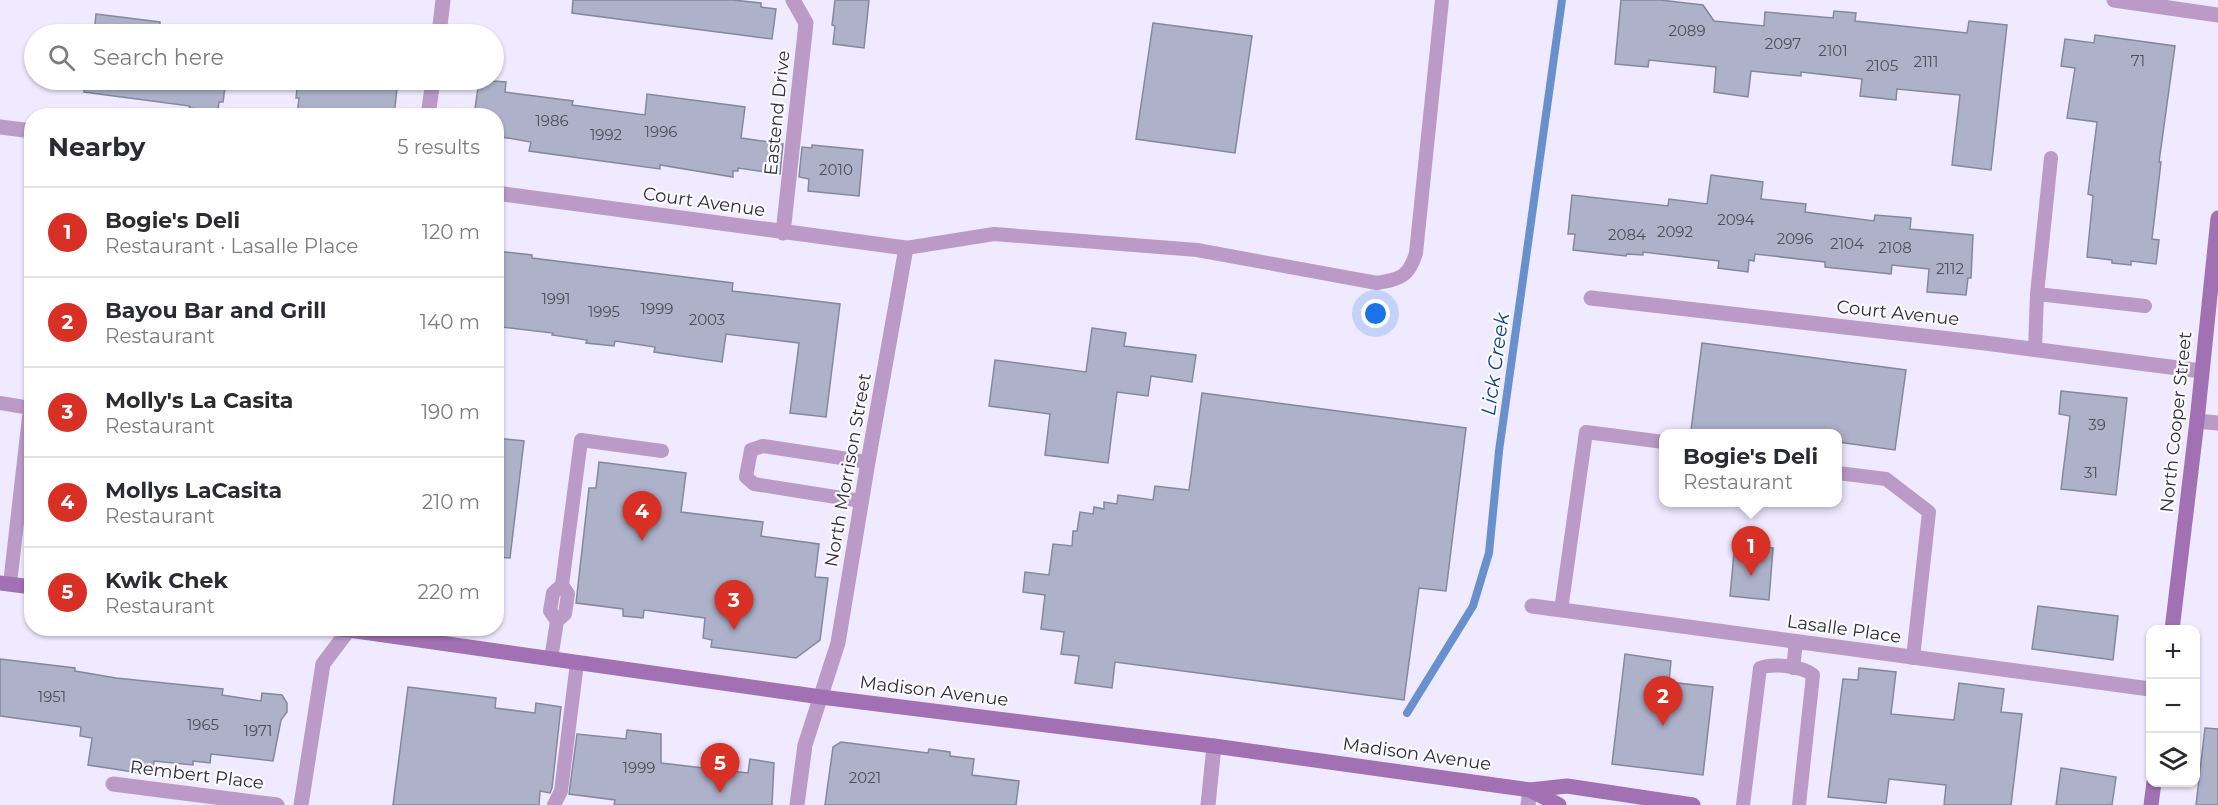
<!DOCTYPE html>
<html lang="en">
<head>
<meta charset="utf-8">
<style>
	body { margin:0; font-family:Montserrat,sans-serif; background:#f2f2f3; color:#2b2b33 }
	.controls { position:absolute; right:18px; bottom:18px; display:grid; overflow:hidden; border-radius:12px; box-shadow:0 2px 4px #0004 }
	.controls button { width:54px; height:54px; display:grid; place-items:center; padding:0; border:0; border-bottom:2px solid #e1e1e2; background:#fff; color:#2b2b33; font:30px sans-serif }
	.you { position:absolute; left:1376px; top:314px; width:21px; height:21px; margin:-15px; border:4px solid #fff; border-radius:50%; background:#1a73e8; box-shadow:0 0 0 9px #1a73e833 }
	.badge { display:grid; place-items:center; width:39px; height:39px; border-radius:50%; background:#d93025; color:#fff; font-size:20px; font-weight:700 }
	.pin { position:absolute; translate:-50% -50px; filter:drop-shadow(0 2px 3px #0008) }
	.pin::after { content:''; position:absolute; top:32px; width:21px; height:18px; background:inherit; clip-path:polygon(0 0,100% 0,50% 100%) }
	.popup { position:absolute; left:1659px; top:429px; width:183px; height:78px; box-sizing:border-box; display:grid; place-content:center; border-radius:12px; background:#fff; filter:drop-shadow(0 2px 4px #0005); font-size:20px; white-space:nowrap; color:#7c7c81 }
	.popup b { font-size:22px; color:#2b2b33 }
	.popup::after { content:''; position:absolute; left:50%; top:100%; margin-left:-12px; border:12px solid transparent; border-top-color:#fff }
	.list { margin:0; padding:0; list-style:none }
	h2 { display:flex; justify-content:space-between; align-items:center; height:78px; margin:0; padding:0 24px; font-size:26px }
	h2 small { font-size:20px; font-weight:400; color:#7c7c81 }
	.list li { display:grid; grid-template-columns:39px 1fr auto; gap:18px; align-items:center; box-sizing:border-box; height:90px; padding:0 24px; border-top:2px solid #e1e1e2 }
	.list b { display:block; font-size:22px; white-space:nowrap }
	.list p { margin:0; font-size:20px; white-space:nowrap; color:#7c7c81 }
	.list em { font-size:20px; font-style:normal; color:#7c7c81 }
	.icon { flex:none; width:33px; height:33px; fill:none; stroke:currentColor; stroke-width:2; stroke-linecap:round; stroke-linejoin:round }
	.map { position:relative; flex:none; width:2218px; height:805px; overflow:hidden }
	.search { position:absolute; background:#fff; box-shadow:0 2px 4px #0004; left:24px; top:24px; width:480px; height:66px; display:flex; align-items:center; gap:15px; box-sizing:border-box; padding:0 21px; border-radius:33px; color:#7c7c81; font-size:22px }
	.panel { position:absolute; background:#fff; box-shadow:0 2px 4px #0004; left:24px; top:108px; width:480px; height:528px; border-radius:24px }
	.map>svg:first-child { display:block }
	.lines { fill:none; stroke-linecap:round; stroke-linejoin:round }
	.stream { stroke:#6790cd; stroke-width:8 }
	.building { fill:#adb1c9; stroke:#84889f; stroke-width:1.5 }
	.lane { stroke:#bb9ac7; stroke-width:14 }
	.street { stroke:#bb9ac7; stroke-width:15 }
	.secondary { stroke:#a171b3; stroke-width:15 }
	.labels { text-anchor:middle; stroke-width:4.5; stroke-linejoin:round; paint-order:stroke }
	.number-label { font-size:15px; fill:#4e4e5c }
	.street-label { font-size:18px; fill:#2f2d37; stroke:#fbfaff }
	.water-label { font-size:20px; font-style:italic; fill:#094189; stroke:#fbfaff }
</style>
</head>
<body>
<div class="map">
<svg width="2218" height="805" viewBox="0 0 2218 805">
	<rect width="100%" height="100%" fill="#efeaff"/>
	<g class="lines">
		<path class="stream" d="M1407 713 1473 606 1489 553 1499 451 1562 0"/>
	</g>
	<path class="building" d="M573 0H733L761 3V7L776 9 772 39 572 13Z
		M835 0H869L864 48 833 44 835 26 832 25Z
		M1621 0H1660L1703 5 1714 21 1764 26 1765 12 1833 18 1834 11 1856 13 1855 21 1967 33 1969 21 2007 25 1991 170 1952 165 1960 95 1897 89 1896 100 1860 96 1862 79 1801 72V76L1751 71 1748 97 1714 92 1716 67 1649 60 1648 67 1615 64Z
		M96 14 160 22V34H94Z
		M1153 23 1252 36 1235 153 1136 139Z
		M2095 35 2175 46 2159 162H2161L2152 239 2159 240 2156 264 2131 261V265L2112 263V260L2087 257 2093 196 2088 194 2097 122 2067 118 2075 68 2061 66 2065 39 2094 43Z
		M85 80H226L223 102H219L218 111 189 108 190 106 84 92Z
		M298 80H398L394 116H297L299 98H296Z
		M479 80 506 82 505 92 573 101 572 105 645 115 647 94 745 107 741 138 783 144 780 174 738 168V171H733V177L660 165V169L529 151 531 142 496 136V116H474Z
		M812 145 863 150 859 196 808 191 809 179 799 177 802 147 812 148Z
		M1711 175 1763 182 1761 199 1806 204 1805 212 1874 221 1875 215 1911 218 1910 229 1973 235 1971 278H1968L1966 295 1927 292 1929 269 1892 265 1891 274 1825 267V262L1755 254 1754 261 1749 260 1748 272 1718 268 1719 261 1643 252V255L1627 254 1626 256 1573 250 1575 234H1568L1572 195 1668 206 1669 199 1707 204Z
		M496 251 532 255V258L733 283 732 291 840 304 826 417 790 413 799 343 726 334 722 362 654 352 655 347 615 341 614 346 586 343 587 340 552 335 553 333 502 327 503 321 496 320Z
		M1092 328 1126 333 1124 346 1196 355 1192 382 1151 376 1148 396 1117 392 1108 463 1045 455 1050 414 989 406 995 360 1086 372Z
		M1702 343 1906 370 1895 450 1838 442V434H1719L1691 430Z
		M2061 391 2127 398 2116 495 2061 489 2070 416 2059 414Z
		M1202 393 1466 428 1446 591 1419 588 1404 700 1115 662 1112 688 1075 683 1079 656 1061 654 1064 632 1041 629 1045 595 1023 592 1025 572 1049 575 1053 544 1072 546 1073 531H1077L1080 512 1093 514 1094 507 1104 509V502L1117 504 1118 495 1153 500 1155 486 1189 490Z
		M496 438 524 441 510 558 496 557Z
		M599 462 686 473 681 512 763 522 761 536 819 544 815 577 828 578 820 640 796 658 711 647 712 640 703 638 705 618 644 610 643 618 623 616V609L576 603 589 488H596Z
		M1750 546 1773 548 1769 600 1730 596 1734 553 1748 556Z
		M2038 606 2118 616 2113 660 2032 649Z
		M1625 654 1671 661 1669 682 1713 687 1703 775 1612 764Z
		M0 659 75 668V671L116 678 223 689 222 695 261 701 262 693 282 695 287 703V712L281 720 273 761 211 754 210 763 193 761V765L154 761 153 775 88 765 92 738 80 736 81 727 0 716Z
		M1859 668 1896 672 1891 714 1954 720 1959 683 2004 689 2001 712 2022 714 2011 805H1944L1946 785 1889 779 1886 803 1828 797 1843 679 1858 680Z
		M408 687 496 698 495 708 535 713 536 703 561 707 552 788 550 793 540 791 539 805H393Z
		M2205 728 2218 729V805H2196Z
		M627 730 661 734V763L748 773 750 759 774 763 772 805H614L615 800 569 794 577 734 626 739Z
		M841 742 928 753 929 749 950 752V756L974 759 972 775 1019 781 1016 805H825L833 747Z
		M2061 768 2116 777 2112 805H2056Z"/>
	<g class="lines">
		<path class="lane" d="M906 248 994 234 1197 250 1377 283C1400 279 1409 277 1416 253L1442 0
			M2037 294 2145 306
			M2035 350 2037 294 2051 158
			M0 403 30 408 10 584
			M1838 473 1886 479 1929 512 1913 658
			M861 501 754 484 746 477 751 450 763 446 868 462
			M1561 610 1586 432 1664 442
			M557 621 550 611 553 593 562 585
			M551 659 557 621 565 614 568 594 562 585 581 440 662 451
			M1793 668 1796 642
			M554 805 561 791 577 663
			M1743 805 1760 668C1773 663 1802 666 1813 675L1799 805"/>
		<path class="street" d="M2114 0 2218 15
			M439 34 443 0
			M428 116 433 80
			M0 127 32 131
			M496 193 906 248 868 462 838 643 805 745 797 805
			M783 233 806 23 793 0
			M1591 298 1985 343 2201 371
			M2197 421 2218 423
			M1532 606 2150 689
			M113 784 277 805
			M301 805 323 664 350 628
			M1208 805 1214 746
			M1528 805 1530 790"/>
		<path class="secondary" d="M0 583 32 587
			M335 628 821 697 1214 746 1530 790 1567 786 1693 805
			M2172 630 2197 421 2218 218
			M1530 790 1559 805
			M2151 805 2154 782"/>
	</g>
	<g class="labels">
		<g class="number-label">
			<text x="1687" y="36">2089</text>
			<text x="1783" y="49">2097</text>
			<text x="1833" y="56">2101</text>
			<text x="2138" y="66">71</text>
			<text x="1926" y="67">2111</text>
			<text x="1882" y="71">2105</text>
			<text x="552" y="126">1986</text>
			<text x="661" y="137">1996</text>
			<text x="606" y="140">1992</text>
			<text x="836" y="175">2010</text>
			<text x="1736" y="225">2094</text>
			<text x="1675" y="237">2092</text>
			<text x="1627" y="240">2084</text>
			<text x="1795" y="244">2096</text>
			<text x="1847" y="249">2104</text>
			<text x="1895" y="253">2108</text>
			<text x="1950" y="274">2112</text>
			<text x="556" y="304">1991</text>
			<text x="657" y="314">1999</text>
			<text x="604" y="317">1995</text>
			<text x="707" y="325">2003</text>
			<text x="2097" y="430">39</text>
			<text x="2091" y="478">31</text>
			<text x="52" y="702">1951</text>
			<text x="203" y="730">1965</text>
			<text x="258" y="736">1971</text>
			<text x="639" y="773">1999</text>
			<text x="865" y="783">2021</text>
		</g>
		<g class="street-label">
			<text transform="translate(777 113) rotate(-84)" y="6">Eastend Drive</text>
			<text transform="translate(704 202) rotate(8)" y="6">Court Avenue</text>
			<text transform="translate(1898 313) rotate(6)" y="6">Court Avenue</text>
			<text transform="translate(2176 422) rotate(-84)" y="6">North Cooper Street</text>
			<text transform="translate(848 470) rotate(-80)" y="6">North Morrison Street</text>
			<text transform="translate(1844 629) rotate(8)" y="6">Lasalle Place</text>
			<text transform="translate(934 691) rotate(7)" y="6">Madison Avenue</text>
			<text transform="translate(1417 754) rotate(8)" y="6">Madison Avenue</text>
			<text transform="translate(197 775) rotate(7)" y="6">Rembert Place</text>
		</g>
		<g class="water-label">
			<text transform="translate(1495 364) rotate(-82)" y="7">Lick Creek</text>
		</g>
	</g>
</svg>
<div class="controls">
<button>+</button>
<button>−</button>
<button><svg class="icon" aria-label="layers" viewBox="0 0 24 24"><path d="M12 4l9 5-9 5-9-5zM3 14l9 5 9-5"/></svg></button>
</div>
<div class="you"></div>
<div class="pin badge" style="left:1751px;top:576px">1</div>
<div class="popup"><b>Bogie's Deli</b>Restaurant</div>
<div class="pin badge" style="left:1663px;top:726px">2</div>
<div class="pin badge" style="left:734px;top:630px">3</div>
<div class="pin badge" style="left:642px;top:541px">4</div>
<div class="pin badge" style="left:720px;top:793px">5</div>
<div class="search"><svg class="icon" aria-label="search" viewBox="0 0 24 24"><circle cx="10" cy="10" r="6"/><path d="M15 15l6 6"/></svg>Search here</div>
<section class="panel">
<h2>Nearby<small>5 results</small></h2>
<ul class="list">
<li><span class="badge">1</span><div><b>Bogie's Deli</b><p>Restaurant · Lasalle Place</p></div><em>120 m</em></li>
<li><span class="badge">2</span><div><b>Bayou Bar and Grill</b><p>Restaurant</p></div><em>140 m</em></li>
<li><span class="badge">3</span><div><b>Molly's La Casita</b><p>Restaurant</p></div><em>190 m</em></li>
<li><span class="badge">4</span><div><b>Mollys LaCasita</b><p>Restaurant</p></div><em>210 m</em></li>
<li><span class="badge">5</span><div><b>Kwik Chek</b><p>Restaurant</p></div><em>220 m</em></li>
</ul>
</section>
</div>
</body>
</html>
